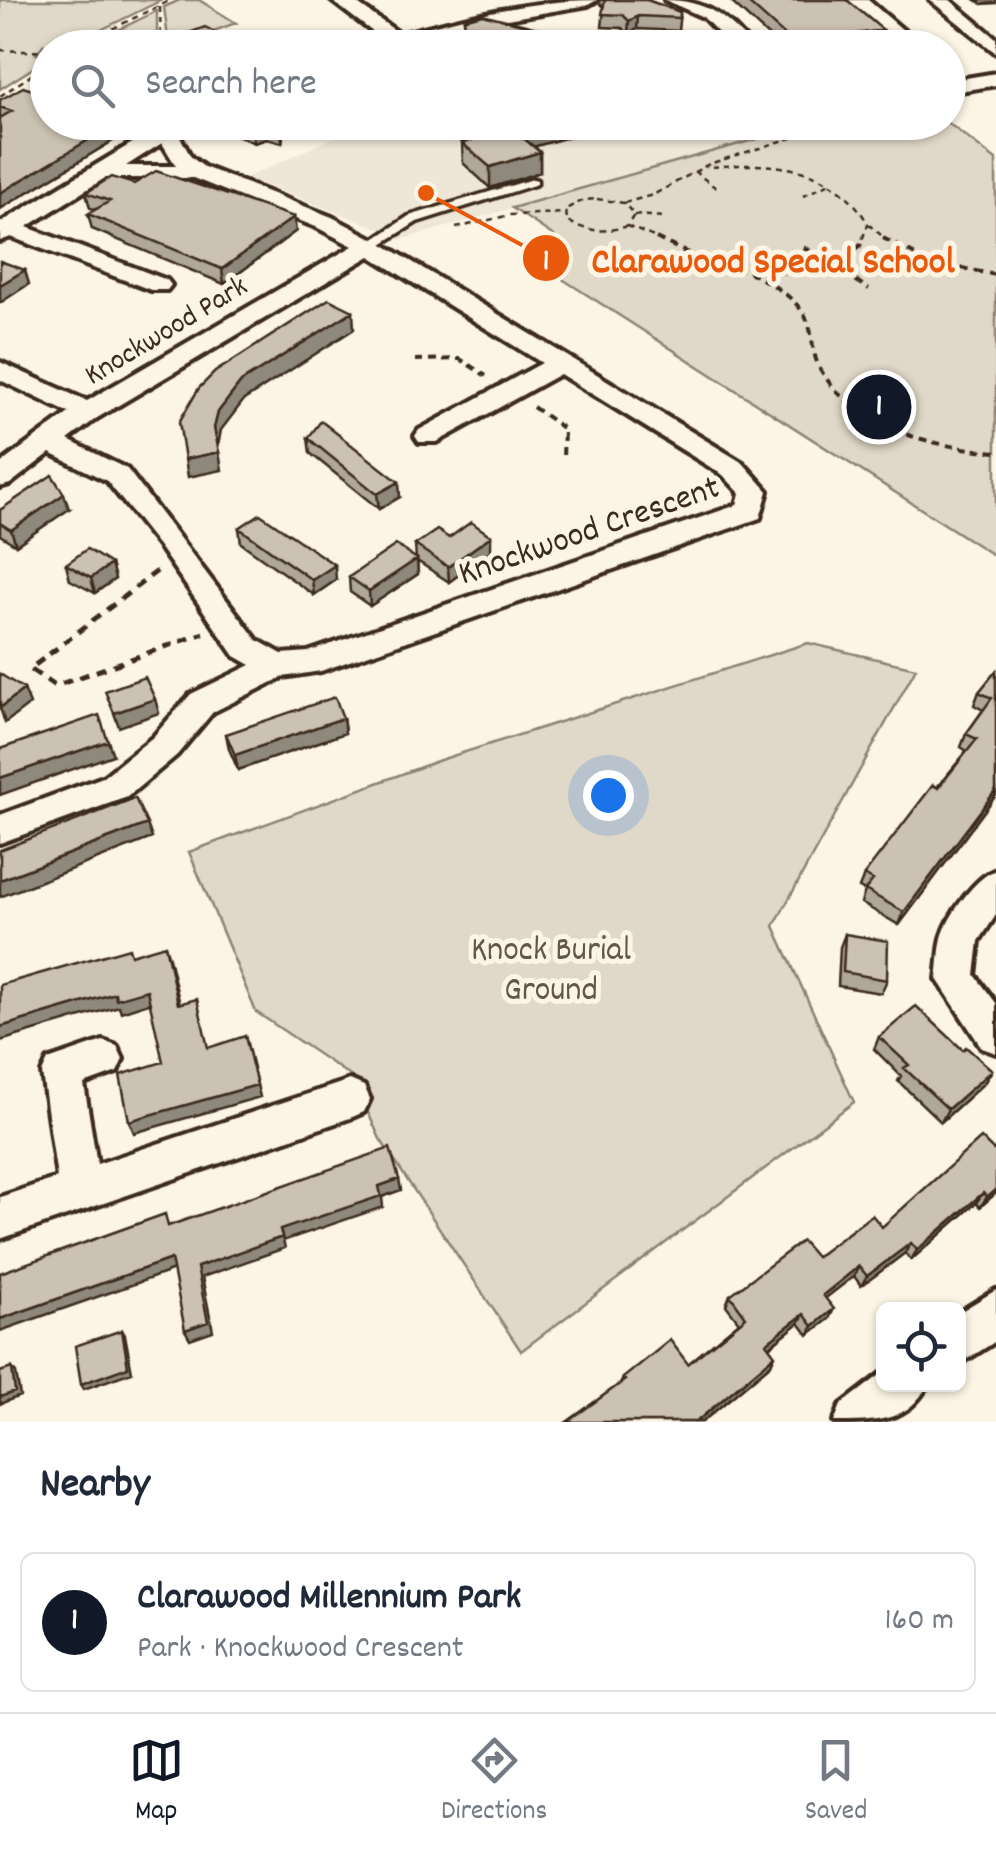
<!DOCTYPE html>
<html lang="en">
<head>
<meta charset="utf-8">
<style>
	body { margin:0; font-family:Dekko,sans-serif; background:#f6f6f7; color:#1f2937 }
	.controls { position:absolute; right:30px; bottom:30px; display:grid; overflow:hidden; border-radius:15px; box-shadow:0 2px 8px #0004 }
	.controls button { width:90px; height:90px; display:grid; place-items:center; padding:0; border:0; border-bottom:2px solid #e0e1e3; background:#fff; color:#1f2937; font:50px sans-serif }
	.you { position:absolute; left:608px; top:795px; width:35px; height:35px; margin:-25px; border:8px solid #fff; border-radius:50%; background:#1a73e8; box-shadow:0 0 0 15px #1a73e833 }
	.badge { display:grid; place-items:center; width:65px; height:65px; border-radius:50%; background:#111827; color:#fff; font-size:32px; font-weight:700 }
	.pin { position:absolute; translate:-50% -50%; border:5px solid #fff; box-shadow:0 2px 10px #0006 }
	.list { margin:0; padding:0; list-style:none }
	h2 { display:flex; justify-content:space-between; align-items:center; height:130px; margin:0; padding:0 40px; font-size:42px }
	h2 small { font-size:32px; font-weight:400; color:#747a83 }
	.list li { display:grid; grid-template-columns:65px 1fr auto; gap:30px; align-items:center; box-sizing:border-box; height:140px; margin:0 20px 20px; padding:0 20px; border:2px solid #e0e1e3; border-radius:15px }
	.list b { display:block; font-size:38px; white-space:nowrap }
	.list p { margin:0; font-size:32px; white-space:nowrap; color:#747a83 }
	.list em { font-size:32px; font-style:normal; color:#747a83 }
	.icon { flex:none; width:55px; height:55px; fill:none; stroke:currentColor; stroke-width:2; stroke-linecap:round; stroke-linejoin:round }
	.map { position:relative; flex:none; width:996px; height:1422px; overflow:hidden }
	.search { position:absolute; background:#fff; box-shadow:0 2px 8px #0004; left:30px; right:30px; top:30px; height:110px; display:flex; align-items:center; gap:25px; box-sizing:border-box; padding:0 35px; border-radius:55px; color:#747a83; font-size:38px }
	.sheet { height:290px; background:#fff }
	nav { display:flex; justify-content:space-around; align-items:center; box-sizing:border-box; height:140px; border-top:2px solid #e0e1e3; background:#fff; font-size:28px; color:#747a83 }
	nav a { display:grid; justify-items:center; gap:5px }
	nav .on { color:#111827 }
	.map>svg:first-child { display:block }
	.built { fill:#eee6d6 }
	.green { fill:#e0d8c8; stroke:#8e8173; stroke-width:2.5 }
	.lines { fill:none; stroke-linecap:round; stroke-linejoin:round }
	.lane-casing { stroke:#3b2a1e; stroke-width:7 }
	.street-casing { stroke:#3b2a1e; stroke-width:8 }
	.path-far2 { stroke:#3b2a1e; stroke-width:2.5; stroke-dasharray:6 5; stroke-linecap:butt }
	.path-far1 { stroke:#3b2a1e; stroke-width:4; stroke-dasharray:8 6; stroke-linecap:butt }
	.path { stroke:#3b2a1e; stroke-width:5; stroke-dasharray:10 8; stroke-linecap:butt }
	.lane { fill:#fcf5e5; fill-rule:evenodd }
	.street { fill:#fcf5e5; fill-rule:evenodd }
	.wall { fill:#afa79a; stroke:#3b2a1e; stroke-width:2.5 }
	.shaded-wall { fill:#8f887d; stroke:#3b2a1e; stroke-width:2.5 }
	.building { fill:#ccc2b3; stroke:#3b2a1e; stroke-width:2.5 }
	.labels { text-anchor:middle; stroke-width:10; stroke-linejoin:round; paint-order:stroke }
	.far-street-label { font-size:30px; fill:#3b2a1e; stroke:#fcf5e5 }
	.street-label { font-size:35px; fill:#3b2a1e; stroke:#fcf5e5 }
	.park-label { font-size:35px; fill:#645648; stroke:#fcf5e5 }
	.leader { fill:none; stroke:#e8590c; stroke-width:4 }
	.callout-dot { fill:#e8590c; stroke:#fcf5e5; stroke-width:4 }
	.mark-label { font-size:30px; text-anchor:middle; font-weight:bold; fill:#fff }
	.callout-label { font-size:38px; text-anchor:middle; font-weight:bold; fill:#e8590c; stroke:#fcf5e5; stroke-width:10; stroke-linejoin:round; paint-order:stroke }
</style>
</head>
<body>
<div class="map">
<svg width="996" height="1422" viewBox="0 0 996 1422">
	<rect width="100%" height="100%" fill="#fcf5e5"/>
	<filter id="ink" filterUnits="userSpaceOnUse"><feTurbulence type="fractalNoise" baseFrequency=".01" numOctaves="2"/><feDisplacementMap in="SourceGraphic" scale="20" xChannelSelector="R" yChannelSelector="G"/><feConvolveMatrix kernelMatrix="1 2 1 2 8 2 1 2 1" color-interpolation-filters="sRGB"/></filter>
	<g filter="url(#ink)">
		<path class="built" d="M788 122 790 130 400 240 389 232 246 178 349 130 375 123Z"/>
		<path class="green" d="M0 0H162L66 47 44 49 43 45 36 54 47 56V59L0 89Z
			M180 0H199L236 23 169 47 164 7Z
			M157 11V47H83Z
			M817 122 948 123 996 160V557L528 257 554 236 512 208Z
			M808 643 916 668 774 926 854 1102 521 1351 380 1139 352 1077 256 1012 189 852 440 760Z"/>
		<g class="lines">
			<g class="lane-casing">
				<path id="lane" d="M659 122H772L738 131 664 125Z
					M533 179 537 180V184L417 222 374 249 364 246 409 216Z"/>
			</g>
			<g class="street-casing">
				<path id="street" d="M331 0H352L400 34C465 17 529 0 597 0L588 5 489 22 394 48H361L382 39Z
					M665 0C706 0 728 17 753 48H733L703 17Z
					M848 0H868L924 48H903Z
					M930 0H950L996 38V53Z
					M996 73V85L948 93V81Z
					M167 122H192L178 133 191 157 204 167 332 217 378 241 743 463 768 491 760 518 321 671 283 677 213 712 177 755 127 797 0 843V815L103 777 153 737 191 694 251 665 235 656 160 548 107 481 50 453 10 484 0 487V464L69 413 0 380V362L87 401 353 246 316 227 193 178H105L27 227 167 280 171 285 167 290H151L11 237 0 241V223ZM162 143 176 166H126ZM370 256 542 363 419 430 415 436 419 442H437L560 374 723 475 740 493 737 505 308 652 282 654 257 640 127 469 68 440 97 418Z
					M996 870V915L979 941 975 975 996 1003V1053L982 1048 937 979C939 966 939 951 942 938 948 916 975 877 996 870Z
					M103 1041 117 1046 123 1059 117 1072 84 1084 97 1164 350 1080 364 1086 370 1099 364 1112 350 1118 0 1239V1197L57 1178 42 1073 48 1060Z
					M996 1290V1341L958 1365V1313Z
					M884 1372V1384H928C909 1422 876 1422 834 1422L841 1405Z"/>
			</g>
			<path class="path-far2" d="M160 7 161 48
				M73 48 171 0
				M0 50 48 52
				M0 96 48 64
				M712 167C773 161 836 165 868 224L862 240
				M694 171 720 191
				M803 196 832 182
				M597 199 624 203 634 215 627 226C605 233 588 232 567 221L566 209 584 200Z
				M624 203 653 195 709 164 807 133 811 122
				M634 215 665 217
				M868 224 887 240
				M627 226 661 240
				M456 228 510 215 566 213"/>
			<path class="path-far1" d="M656 238C708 264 754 281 814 268
				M883 238 927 261 996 275
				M803 247 818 255
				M831 254 844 257 851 266 844 273 828 274 814 268 812 261Z
				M844 257 860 246 863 238
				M749 272C773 285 803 300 810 329 813 342 813 355 819 367 854 429 931 446 996 452
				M844 273 869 289
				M415 360 460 359 486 376
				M533 407 564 429 563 458"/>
			<path class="path" d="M157 571 30 669 55 686 204 633"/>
			<use href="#lane" class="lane"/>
			<use href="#street" class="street"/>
		</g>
		<path class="wall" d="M599 0H647L680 12 678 31 637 29 628 34 622 28 602 27 604 8 599 3Z
			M729 0H847L881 43 852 48H781Z
			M976 0H996V3L982 4Z
			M464 19 545 30 544 48H466Z
			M0 100 48 122H144L0 209Z
			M212 122H320L283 134 282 143 267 139 254 143 213 124Z
			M454 122H611V125L534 146 540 152V172L490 188 463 163 462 143 469 141 454 128Z
			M134 184 296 231 224 284 92 229 88 214 96 209 90 208 86 193Z
			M308 438 400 497 379 509 310 453Z
			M69 509 16 545 0 535V510Z
			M239 528 336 580 314 595 241 543Z
			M449 538 491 551 449 582 417 561 418 574 370 606 350 592 349 577 416 559 415 545Z
			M66 564H111L115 579 95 593 70 580Z
			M996 671V795L899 925 861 903 865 891 859 888 864 875 967 751 961 747 966 734 983 710 974 705 979 692Z
			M343 718 345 733 238 770 229 749 226 734Z
			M845 934 887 980 881 993 838 986 840 947Z
			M879 1037 963 1050 992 1070 984 1083 941 1122 898 1081 901 1076 874 1049Z
			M996 1148V1193L980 1207 976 1203 911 1260 905 1253 861 1286 854 1276 825 1298 829 1319 808 1335 799 1323 769 1347 771 1364 702 1422H567L621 1383 623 1378 688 1364 739 1322 726 1305 730 1295 882 1227Z"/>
		<path class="shaded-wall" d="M638 16 637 29 628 34 629 21Z
			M883 30 881 43 852 48H793V43Z
			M503 38V48H495V44Z
			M118 122H144L0 209V193Z
			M281 122H320V123L283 134 282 143Z
			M547 122H611V125L515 152V131Z
			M265 125 267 139 254 143 252 129Z
			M540 152V172L490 188V167Z
			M294 217 296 231 224 284 222 269Z
			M25 270 29 284 0 303V285Z
			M353 311 354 329 244 400 221 430 218 446 214 428 218 412 241 382Z
			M219 452 222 470 188 477 185 459Z
			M399 482 400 497 379 509 377 494Z
			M64 494 69 509 16 545 11 530Z
			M491 536V551L449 582 448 567Z
			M417 559 418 574 370 606 369 591Z
			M111 564 115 579 95 593 91 578Z
			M335 565 336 580 314 595 312 580Z
			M24 689 30 704 5 723 0 708Z
			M155 699 159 713 119 727 114 713Z
			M343 718 345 733 238 770 235 755Z
			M108 741 113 755 0 795V778Z
			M996 790V795L899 925 904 912Z
			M147 824 152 838 0 897V880Z
			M165 945 169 958 183 1017 178 1004Z
			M147 990 152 1002 121 1012 119 1006 0 1041V1027L115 993Z
			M245 1036 260 1097 134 1133 129 1121Z
			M992 1070 984 1083 941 1122 948 1109Z
			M399 1179 401 1190 382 1197 383 1207 283 1241 280 1230 379 1186Z
			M996 1189V1193L980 1207 987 1197Z
			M983 1193 976 1203 911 1260 917 1250Z
			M282 1237 285 1248 202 1277 213 1331 190 1339 185 1330 197 1267Z
			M911 1243 905 1253 861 1286 867 1276Z
			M171 1259 177 1269 0 1331V1319Z
			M859 1266 854 1276 818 1304 823 1295Z
			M834 1309 829 1319 808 1335 813 1326Z
			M804 1314 799 1323 762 1352 766 1343Z
			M122 1330 125 1335 132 1372 84 1389 81 1384Z
			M775 1355 771 1364 702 1422H696Z
			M12 1368 16 1373 20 1396 0 1404V1397Z"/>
		<path class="building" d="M605 0H647L680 12 679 18 638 16 629 21 623 15 602 14Z
			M745 0H847L883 30 793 43Z
			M482 14 545 30 544 37 503 38 495 44 488 39H467L464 19Z
			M205 27 246 48H148Z
			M23 87 42 93 48 90V122H118L0 193V118L12 111 0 107V100Z
			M238 122H281L280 129 265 125 252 129Z
			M471 122H547L515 131 540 152 490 167 462 143 487 136Z
			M156 171 294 217 222 269 88 214 110 201 86 193 111 177 134 184Z
			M0 261 25 270 0 285Z
			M329 299 353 311 241 382 218 412 214 428 219 452 185 459 179 422 199 388 215 372Z
			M321 421 399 482 377 494 308 438Z
			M52 475 64 494 11 530 0 523V510Z
			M260 514 335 565 312 580 239 528Z
			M471 522 491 536 448 567 415 545 437 530 449 538Z
			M396 545 417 559 369 591 349 577Z
			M87 549 111 564 91 578 66 564Z
			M996 671V790L904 912 865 890 873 880 864 875 933 785 938 788 977 739 966 734 992 698 979 692Z
			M0 674 24 689 0 708Z
			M145 677 155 699 114 713 105 691Z
			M335 697 343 718 235 755 226 734Z
			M99 715 108 741 0 778V749Z
			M135 798 147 824 0 880V850Z
			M845 934 888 941 887 980 843 972Z
			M165 945 178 1004 197 999 208 1048 245 1036 257 1085 129 1121 120 1075 163 1062 147 990 116 999 115 993 0 1027V985L129 948 131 955Z
			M916 1006 963 1050 966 1047 992 1070 948 1109 904 1068 909 1065 879 1037Z
			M981 1138 993 1150 996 1148V1189L987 1197 983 1193 917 1250 911 1243 867 1276 859 1266 823 1295 834 1309 813 1326 804 1314 766 1343 775 1355 696 1422H567L625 1380 623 1378 670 1340 688 1364 746 1317 730 1295 802 1241 816 1257 872 1215 882 1227Z
			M390 1148 399 1179 379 1186 381 1196 280 1230 282 1237 197 1267 208 1322 185 1330 171 1259 0 1319V1273L165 1214 168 1226Z
			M122 1330 128 1367 81 1384 75 1346Z
			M12 1368 15 1392 0 1397V1372Z"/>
	</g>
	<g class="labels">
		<g class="far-street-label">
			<text transform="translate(165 329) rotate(-31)" y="10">Knockwood Park</text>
		</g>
		<g class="street-label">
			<text transform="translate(588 528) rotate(-19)" y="12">Knockwood Crescent</text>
		</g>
		<g class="park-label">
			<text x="551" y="959">Knock Burial<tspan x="551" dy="40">Ground</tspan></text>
		</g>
	</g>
	<path class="leader" d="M426 193L546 258"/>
	<g class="callout-dot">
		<circle cx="426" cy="193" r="10"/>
		<circle cx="546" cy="258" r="25"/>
	</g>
	<g class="mark-label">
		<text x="546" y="269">1</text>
	</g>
	<g class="callout-label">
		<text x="773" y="272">Clarawood Special School</text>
	</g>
</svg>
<div class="controls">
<button><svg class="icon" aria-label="locate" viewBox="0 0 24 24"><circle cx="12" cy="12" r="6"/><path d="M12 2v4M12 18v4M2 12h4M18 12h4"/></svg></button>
</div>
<div class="you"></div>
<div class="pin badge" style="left:879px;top:407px">1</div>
<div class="search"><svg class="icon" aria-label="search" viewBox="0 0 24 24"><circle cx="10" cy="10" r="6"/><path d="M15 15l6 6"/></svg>Search here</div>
</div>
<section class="sheet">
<h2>Nearby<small></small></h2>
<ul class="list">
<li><span class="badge">1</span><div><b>Clarawood Millennium Park</b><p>Park · Knockwood Crescent</p></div><em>160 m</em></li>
</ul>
</section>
<nav>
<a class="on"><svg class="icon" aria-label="map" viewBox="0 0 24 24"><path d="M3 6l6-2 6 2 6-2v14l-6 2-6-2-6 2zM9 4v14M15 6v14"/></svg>Map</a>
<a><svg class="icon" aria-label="directions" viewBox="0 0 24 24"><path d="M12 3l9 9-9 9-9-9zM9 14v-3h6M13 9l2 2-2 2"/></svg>Directions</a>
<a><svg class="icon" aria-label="saved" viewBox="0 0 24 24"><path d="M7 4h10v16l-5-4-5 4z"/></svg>Saved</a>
</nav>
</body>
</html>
